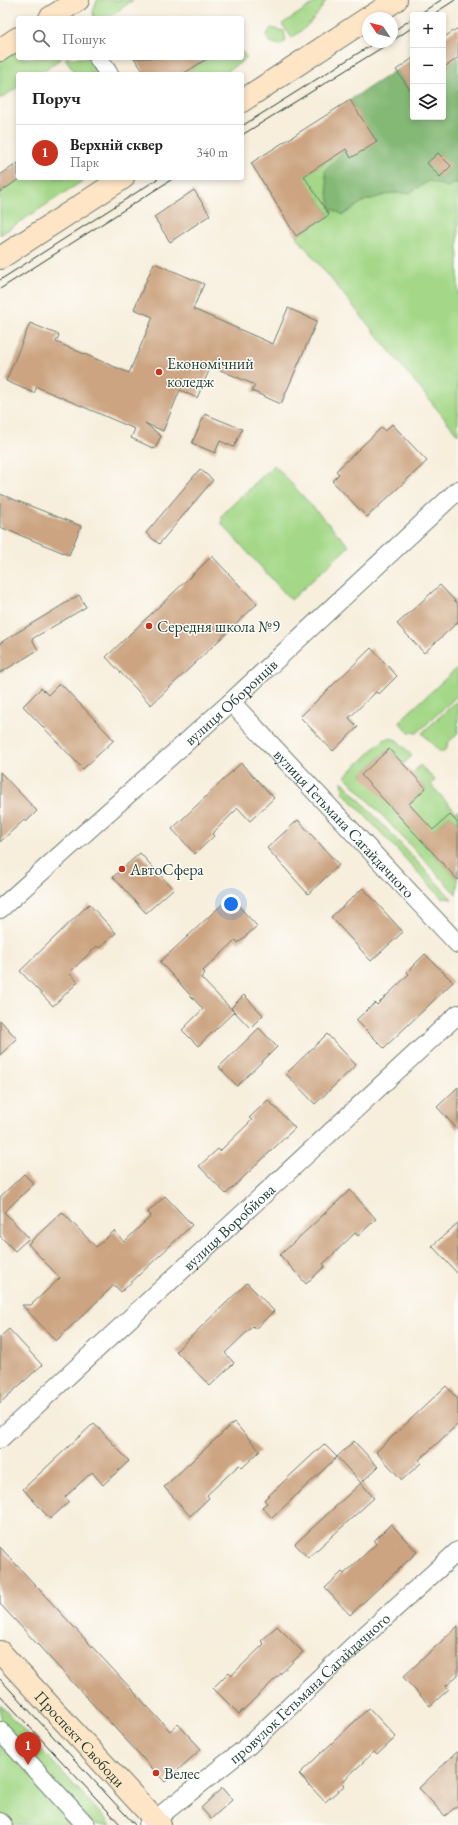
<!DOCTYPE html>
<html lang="uk">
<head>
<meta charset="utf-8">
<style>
	body { margin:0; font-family:"EB Garamond",serif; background:#f2f2f2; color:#222 }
	.controls { position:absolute; right:12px; top:12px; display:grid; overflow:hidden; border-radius:4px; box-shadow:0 2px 6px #0003 }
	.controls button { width:36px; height:36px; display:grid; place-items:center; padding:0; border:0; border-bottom:1px solid #e0e0e0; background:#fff; color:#222; font:20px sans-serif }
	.compass { position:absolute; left:362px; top:12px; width:36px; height:36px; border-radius:50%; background:#fff; box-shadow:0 2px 6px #0003; rotate:305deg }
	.you { position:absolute; left:231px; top:904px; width:14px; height:14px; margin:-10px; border:3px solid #fff; border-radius:50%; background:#1a73e8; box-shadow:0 0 0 6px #1a73e833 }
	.badge { display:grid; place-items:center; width:26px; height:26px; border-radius:50%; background:#c8321e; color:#fff; font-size:13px; font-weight:700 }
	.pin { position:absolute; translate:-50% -33px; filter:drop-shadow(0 1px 2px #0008) }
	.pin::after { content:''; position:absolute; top:21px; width:14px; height:12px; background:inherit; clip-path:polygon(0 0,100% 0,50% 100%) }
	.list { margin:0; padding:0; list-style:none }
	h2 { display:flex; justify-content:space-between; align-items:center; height:52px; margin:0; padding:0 16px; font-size:17px }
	h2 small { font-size:13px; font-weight:400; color:#767676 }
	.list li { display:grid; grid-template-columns:26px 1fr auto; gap:12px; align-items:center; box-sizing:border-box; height:56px; padding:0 16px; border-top:1px solid #e0e0e0 }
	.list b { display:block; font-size:15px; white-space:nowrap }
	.list p { margin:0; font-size:13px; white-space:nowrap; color:#767676 }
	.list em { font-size:13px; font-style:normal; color:#767676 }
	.icon { flex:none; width:22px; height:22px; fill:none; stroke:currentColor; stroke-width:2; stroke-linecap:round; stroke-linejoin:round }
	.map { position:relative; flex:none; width:458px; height:1825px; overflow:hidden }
	.search { position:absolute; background:#fff; box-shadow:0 2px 6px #0003; left:16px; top:16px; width:228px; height:44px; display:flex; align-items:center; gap:10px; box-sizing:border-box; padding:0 14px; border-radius:4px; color:#767676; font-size:15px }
	.panel { position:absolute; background:#fff; box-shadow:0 2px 6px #0003; left:16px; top:72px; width:228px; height:108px; border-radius:4px }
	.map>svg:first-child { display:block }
	.green { fill:#a4d888; stroke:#628a5e }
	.forest { fill:#83b874; stroke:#517a54 }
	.building { fill:#cca481 }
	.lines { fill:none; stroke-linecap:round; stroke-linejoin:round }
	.street-casing { stroke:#6b7b6f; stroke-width:20 }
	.secondary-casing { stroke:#6b7b6f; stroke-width:24 }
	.street { stroke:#fff; stroke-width:18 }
	.secondary { stroke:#fde5c5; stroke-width:22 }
	.tram { stroke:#1f3d34; stroke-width:1 }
	.poi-dot { fill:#c8321e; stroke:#fdfcf7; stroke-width:1.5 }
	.labels { text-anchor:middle; stroke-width:3; stroke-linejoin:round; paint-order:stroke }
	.poi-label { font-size:16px; fill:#1f3d34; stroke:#fdfcf7; text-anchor:start }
	.street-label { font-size:16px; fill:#1f3d34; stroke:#fdfcf7 }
</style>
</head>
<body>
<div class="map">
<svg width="458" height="1825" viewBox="0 0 458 1825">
	<rect width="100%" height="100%" fill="#fdfcf7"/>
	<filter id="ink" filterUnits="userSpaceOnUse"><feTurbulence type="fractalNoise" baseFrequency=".025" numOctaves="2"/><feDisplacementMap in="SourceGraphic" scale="8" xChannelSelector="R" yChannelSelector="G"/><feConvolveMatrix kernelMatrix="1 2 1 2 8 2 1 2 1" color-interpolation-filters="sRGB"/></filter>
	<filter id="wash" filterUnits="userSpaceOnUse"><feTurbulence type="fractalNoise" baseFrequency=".012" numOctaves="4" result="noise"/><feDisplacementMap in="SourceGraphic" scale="16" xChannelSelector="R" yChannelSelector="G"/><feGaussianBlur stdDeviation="0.9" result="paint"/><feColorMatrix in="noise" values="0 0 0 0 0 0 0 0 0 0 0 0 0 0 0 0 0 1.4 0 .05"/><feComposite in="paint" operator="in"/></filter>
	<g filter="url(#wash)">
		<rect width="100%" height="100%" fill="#f7eedc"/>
		<path class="green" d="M97 0H133L108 18H94L93 12Z
			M319 0H326C317 17 307 27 292 38L282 24Z
			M271 28 284 31 286 41 281 45 271 43 266 36Z
			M18 43V58H62L38 74H18V87L0 99V55Z
			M242 51 247 58 223 74H183L208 58H242Z
			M65 58H92L102 74H76Z
			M346 149 325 171 343 215 364 201 392 193H409L429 181 447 187 458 182V435L296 236 329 215 318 198 311 202 297 180Z
			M21 178H87L0 235V192Z
			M274 465 349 546 291 600 222 524V515Z
			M458 667V695L417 733 408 732 400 723 405 716Z
			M458 700V733L447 744V748L441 753 422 733Z
			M389 738 397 740 412 756 403 764 389 749 361 775 409 804 426 789 412 774 420 765 435 780 431 785 456 812 458 810V823L450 815 433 830 429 827 418 837 458 880 456 894 345 776 383 740Z
			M342 781 452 899 442 898 343 792Z
			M0 1705 111 1825H0Z"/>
		<path class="forest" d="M458 58V182L447 187 429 181 409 193H392L364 201 343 215 330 208 325 171 346 149 351 157 376 142 350 100 396 70 410 90 413 88V117H443V68Z"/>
		<g id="blocks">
			<path class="building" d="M458 28V58L443 68V38Z
				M134 58H208L183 74H145Z
				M413 58V94L396 70Z
				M350 100 377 142 351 158 346 149 304 176 329 215 296 236 251 163Z
				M438 153 451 166 440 177 427 163Z
				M18 163V180L0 192V175Z
				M194 190 210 215 170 242 154 217Z
				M154 263 204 284 193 309 273 344 288 308 317 321 281 404 252 391 255 385 211 366 197 398 180 390 163 431 145 423 161 436 155 449 131 438 135 429 37 387 34 393 6 381 30 323 59 335 56 342 129 373 153 317 134 309Z
				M205 414 242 429 234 447 220 441 215 453 192 443Z
				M392 424 427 461 367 517 332 481 339 474 336 471 382 427 385 431Z
				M200 469 213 480 159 544 146 533Z
				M0 494 81 526 69 555 0 527Z
				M212 556 257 604 151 705 106 657Z
				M440 585 458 604V622L424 653 397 624Z
				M79 595 86 607 32 639 38 650 0 673V643Z
				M371 648 397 676 379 694 376 692 349 718 358 727 333 751 300 717Z
				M60 683 114 740 83 769 23 706 41 688 48 695Z
				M389 749 426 788 409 804 433 830 450 815 458 823V880L361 775Z
				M241 763 274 798 250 821 238 808 212 834 214 836 195 854 172 829Z
				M0 772 37 811 26 822 24 820 0 842Z
				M298 820 339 865 308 894 267 848Z
				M140 853 173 889 146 913 113 877Z
				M363 888 403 932 371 961 331 917Z
				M230 897 257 926 238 943 236 940 203 971 205 973 201 978 234 1012 198 1046 182 1030 203 1009 160 962Z
				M89 904 116 933 99 948 97 946 69 973 78 982 53 1006 20 971Z
				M425 954 453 982 384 1048 356 1020 375 1003 377 1005 409 974 407 972Z
				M244 995 263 1015 250 1028 231 1008Z
				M0 1020 17 1039 0 1055Z
				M259 1028 277 1047 237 1086 219 1067Z
				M327 1034 356 1065 315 1104 286 1074Z
				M458 1087V1130L437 1107Z
				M268 1100 295 1128 226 1194 199 1166 218 1149 220 1151 252 1120 249 1118Z
				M24 1174 34 1184 4 1212 29 1238 15 1251 0 1236V1197Z
				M350 1190 376 1219 358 1236 355 1233 323 1264 325 1266 306 1284 280 1255Z
				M165 1196 192 1225 121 1292 114 1285 56 1341 22 1305H31L60 1278 28 1244 62 1212 96 1247 114 1231 124 1242 151 1216 148 1212Z
				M458 1223V1274L432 1246Z
				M247 1283 274 1311 255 1329 253 1326 225 1353 234 1363 210 1386 176 1351Z
				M9 1329 42 1365 0 1403V1337Z
				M446 1386 458 1399V1424L419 1460 421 1463 402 1480 376 1452Z
				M234 1422 260 1451 242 1468 239 1465 207 1495 209 1498 190 1516 164 1487Z
				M94 1423 129 1461 103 1485 92 1472 65 1497 69 1502 50 1519 23 1489Z
				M354 1441 378 1467 361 1483 337 1457Z
				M324 1444 337 1457 272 1518 262 1507 267 1503 264 1500Z
				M361 1483 374 1498 308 1558 295 1544Z
				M391 1524 417 1552 350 1615 325 1588 342 1572 344 1574 376 1544 374 1541Z
				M0 1547 170 1731 178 1724 201 1749 165 1782 0 1604Z
				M277 1626 303 1652 239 1714 213 1688 229 1672 232 1675 264 1644 261 1641Z
				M458 1626V1675L446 1686 449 1689 430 1706 403 1677Z
				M369 1708 396 1737 377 1755 374 1752 342 1782 345 1785 325 1802 299 1774Z
				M458 1751V1805L445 1816 419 1788Z
				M222 1788 232 1800 211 1819 201 1808Z"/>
		</g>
	</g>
	<g filter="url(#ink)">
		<use href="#blocks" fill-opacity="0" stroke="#6b7b6f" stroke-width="1"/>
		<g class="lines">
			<g class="street-casing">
				<g id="street">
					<path d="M98 58 109 74"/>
					<path id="s1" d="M231 702 458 944"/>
					<path id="s2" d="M0 909 231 702 458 490"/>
					<path id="s3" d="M0 1439 458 1014"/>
					<path d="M0 1731 86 1825"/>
					<path d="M0 1822 3 1825"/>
					<path id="s4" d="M148 1825 247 1747 350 1649 458 1551"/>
				</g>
			</g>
			<g class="secondary-casing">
				<g id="secondary">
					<path d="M50 18 78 0"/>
					<path d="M369 18 396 0"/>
					<path d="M0 50 18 38"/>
					<path d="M242 101 368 18"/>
					<path d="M0 258 123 178"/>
					<path id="s5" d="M0 1652 160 1825"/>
				</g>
			</g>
			<use href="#street" class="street"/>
			<use href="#secondary" class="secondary"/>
			<path class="tram" d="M418 15 441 0
				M432 15 455 0
				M392 32 413 18
				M392 41 413 27
				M242 126 376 42
				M242 135 391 42
				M0 280 159 178
				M0 289 174 178
				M0 1679 135 1825
				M0 1695 121 1825"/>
		</g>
	</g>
	<g class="poi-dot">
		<circle cx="159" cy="372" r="4"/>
		<circle cx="149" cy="626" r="4"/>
		<circle cx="122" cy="869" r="4"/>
		<circle cx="156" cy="1773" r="4"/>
	</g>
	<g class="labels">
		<g class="poi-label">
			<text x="167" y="369">Економічний<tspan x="167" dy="18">коледж</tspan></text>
			<text x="157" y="632">Середня школа №9</text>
			<text x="130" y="875">АвтоСфера</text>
			<text x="164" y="1779">Велес</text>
		</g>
		<g class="street-label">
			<text dy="6" stroke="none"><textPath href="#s2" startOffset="310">вулиця Оборонців</textPath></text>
			<text dy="6" stroke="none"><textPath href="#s1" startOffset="166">вулиця Гетьмана Сагайдачного</textPath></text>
			<text dy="6" stroke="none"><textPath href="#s3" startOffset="312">вулиця Воробйова</textPath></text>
			<text dy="6" stroke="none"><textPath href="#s4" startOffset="212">провулок Гетьмана Сагайдачного</textPath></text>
			<text dy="6" stroke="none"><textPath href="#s5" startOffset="118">Проспект Свободи</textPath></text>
		</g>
	</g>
</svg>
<div class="controls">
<button>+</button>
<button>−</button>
<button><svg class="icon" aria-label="layers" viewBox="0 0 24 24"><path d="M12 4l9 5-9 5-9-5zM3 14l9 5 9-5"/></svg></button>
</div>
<svg class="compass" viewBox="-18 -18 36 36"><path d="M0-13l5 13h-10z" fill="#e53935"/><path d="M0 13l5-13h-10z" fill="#767676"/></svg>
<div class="you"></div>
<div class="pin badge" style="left:28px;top:1765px">1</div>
<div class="search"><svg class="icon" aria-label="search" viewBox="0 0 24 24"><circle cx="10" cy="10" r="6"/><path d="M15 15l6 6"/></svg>Пошук</div>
<section class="panel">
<h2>Поруч<small></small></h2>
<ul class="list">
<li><span class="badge">1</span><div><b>Верхній сквер</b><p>Парк</p></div><em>340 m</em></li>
</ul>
</section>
</div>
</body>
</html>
